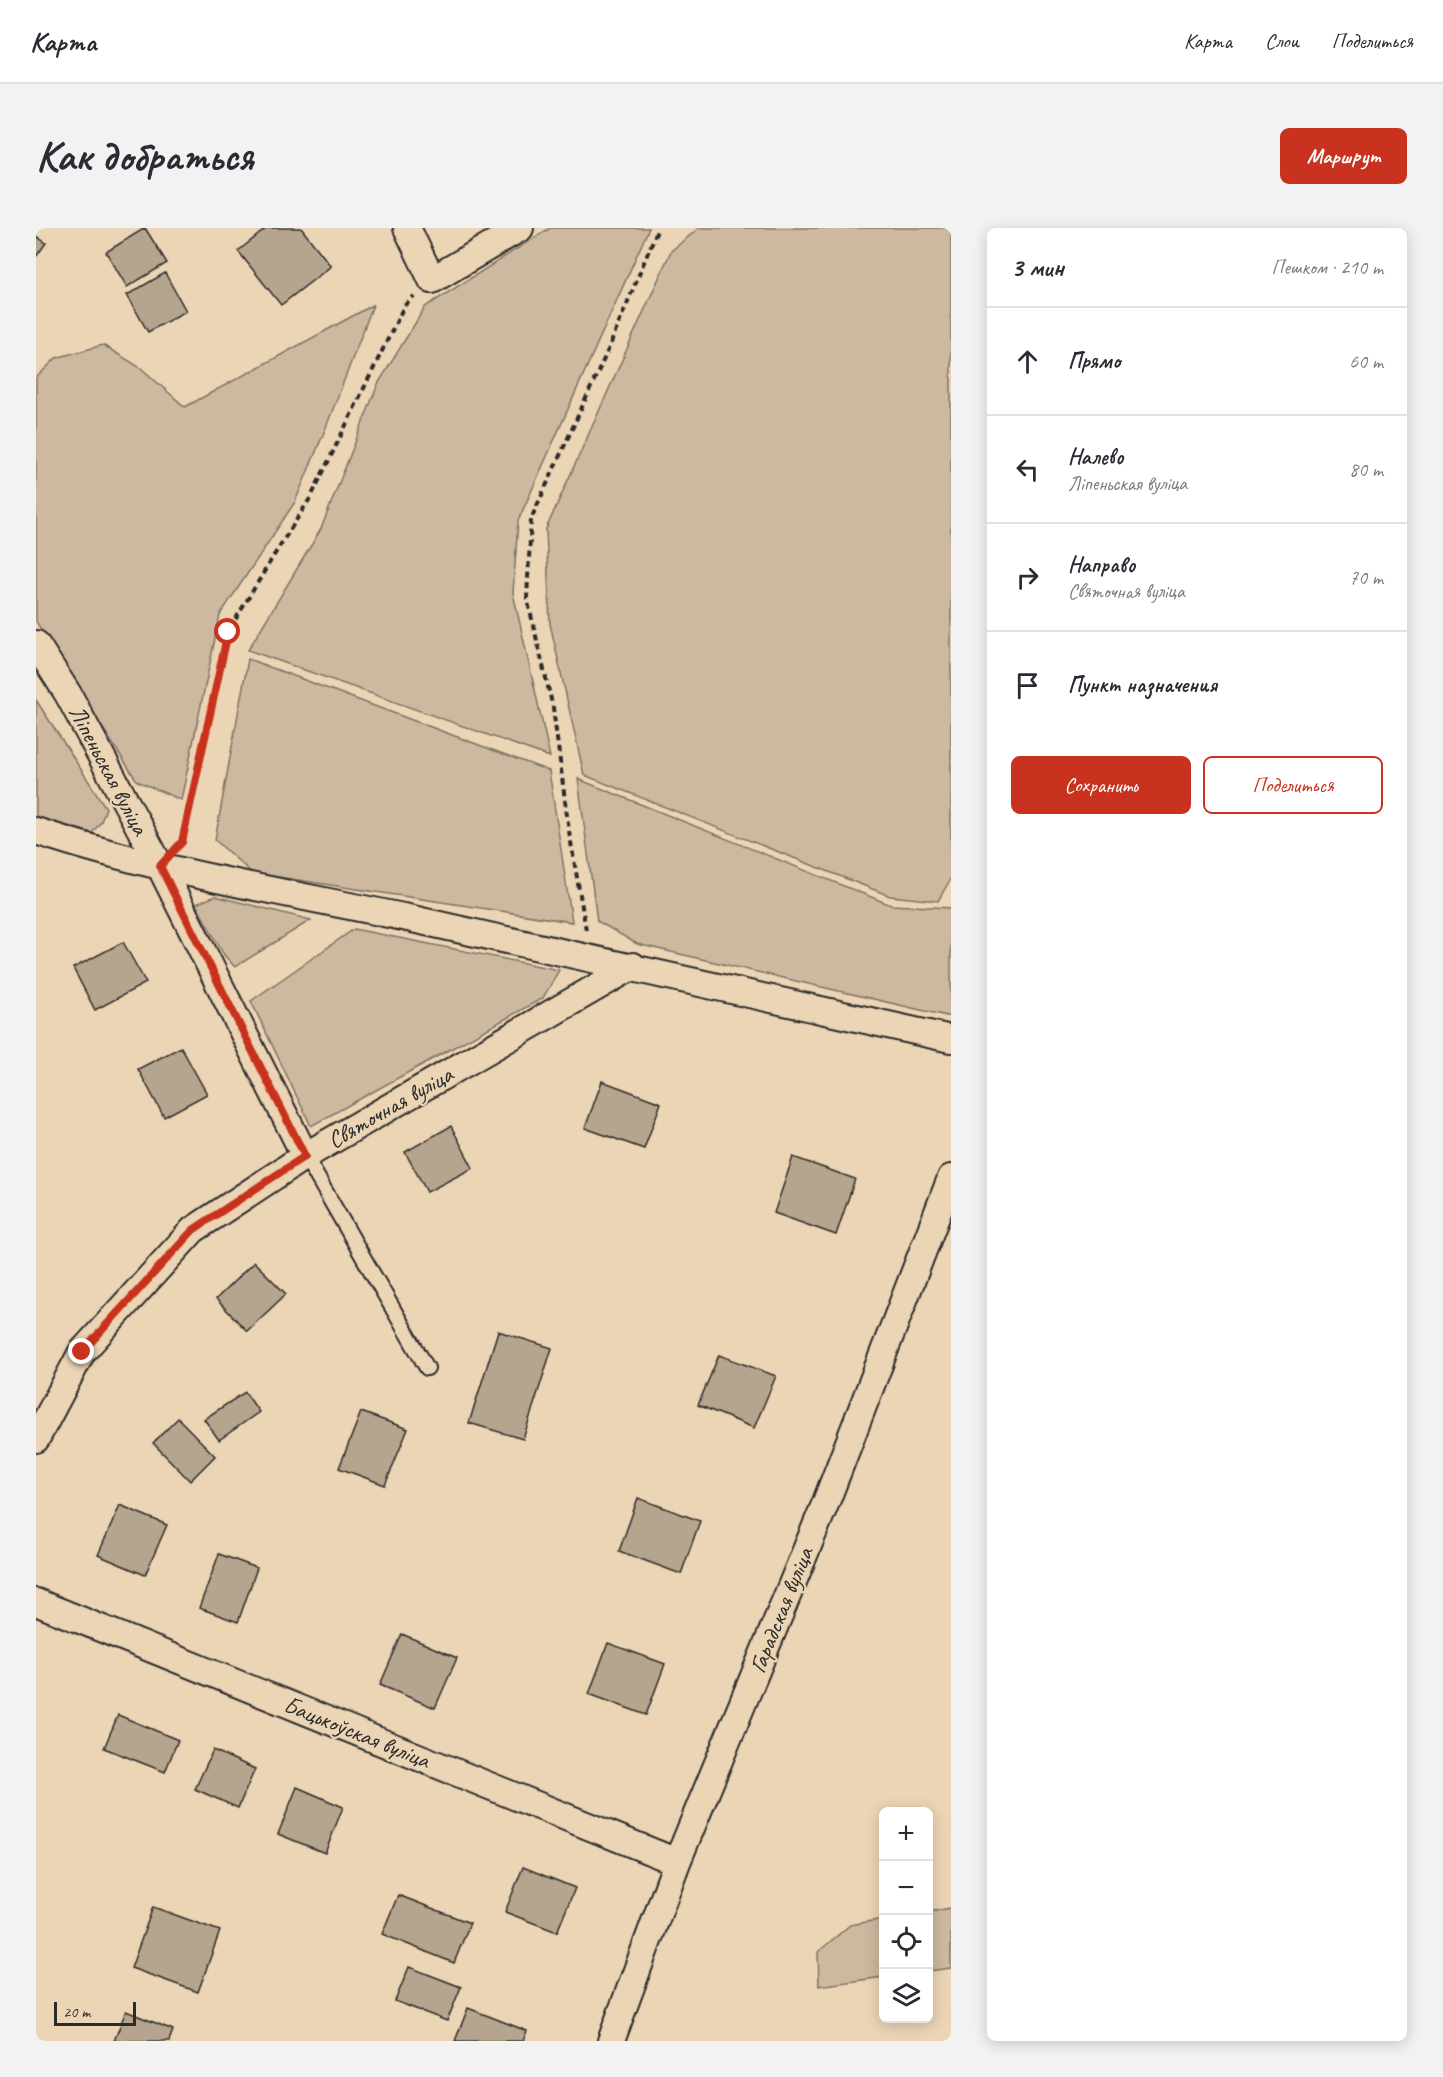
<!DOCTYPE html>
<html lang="ru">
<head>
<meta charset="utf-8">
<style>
	body { margin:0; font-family:Caveat,sans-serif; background:#f2f2f3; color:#2b2b33 }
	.controls { position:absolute; right:18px; bottom:18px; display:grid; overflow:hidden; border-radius:9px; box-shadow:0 3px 15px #0003 }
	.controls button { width:54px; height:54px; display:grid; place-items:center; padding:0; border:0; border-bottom:2px solid #e1e1e2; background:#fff; color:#2b2b33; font:30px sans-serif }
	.scale { position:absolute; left:18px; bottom:15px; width:82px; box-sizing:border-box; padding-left:6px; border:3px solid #2b2b2b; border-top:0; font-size:16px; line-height:21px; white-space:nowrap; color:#2b2b2b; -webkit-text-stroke:4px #ecd5b5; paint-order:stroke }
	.stop { position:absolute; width:18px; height:18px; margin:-14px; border:4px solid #c8321e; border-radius:50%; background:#fff }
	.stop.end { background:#c8321e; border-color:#fff; box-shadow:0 2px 6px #0008 }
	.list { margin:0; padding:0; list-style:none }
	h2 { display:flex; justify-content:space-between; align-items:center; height:78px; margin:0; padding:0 24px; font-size:26px }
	h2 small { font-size:20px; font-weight:400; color:#7c7c81 }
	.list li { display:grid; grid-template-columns:39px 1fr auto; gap:18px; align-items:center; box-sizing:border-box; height:108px; padding:0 24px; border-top:2px solid #e1e1e2 }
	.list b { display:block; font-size:22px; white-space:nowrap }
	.list p { margin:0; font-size:20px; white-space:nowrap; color:#7c7c81 }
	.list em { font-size:20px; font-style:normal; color:#7c7c81 }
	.actions { display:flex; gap:12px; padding:18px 24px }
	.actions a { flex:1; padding:14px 0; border:2px solid #c8321e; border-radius:9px; text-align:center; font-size:21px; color:#c8321e }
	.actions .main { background:#c8321e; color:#fff }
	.icon { flex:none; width:33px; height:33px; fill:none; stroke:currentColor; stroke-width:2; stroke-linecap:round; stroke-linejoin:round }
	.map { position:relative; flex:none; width:915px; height:1813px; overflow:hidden; border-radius:9px }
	header { display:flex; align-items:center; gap:36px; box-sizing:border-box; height:84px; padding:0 30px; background:#fff; border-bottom:2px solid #e1e1e2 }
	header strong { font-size:28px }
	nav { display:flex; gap:33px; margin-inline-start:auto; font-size:21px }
	.intro { display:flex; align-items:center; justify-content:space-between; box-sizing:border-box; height:144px; padding:0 36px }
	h1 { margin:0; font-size:42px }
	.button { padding:15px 27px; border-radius:9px; background:#c8321e; color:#fff; font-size:21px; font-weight:700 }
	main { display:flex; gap:36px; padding:0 36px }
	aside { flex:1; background:#fff; border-radius:9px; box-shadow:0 3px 15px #0003 }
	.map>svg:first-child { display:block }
	.green { fill:#cdb99f; stroke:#7c7265; stroke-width:1.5 }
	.building { fill:#b6a58e; stroke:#2b2b2b; stroke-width:1.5 }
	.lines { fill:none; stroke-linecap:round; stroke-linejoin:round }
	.service-casing { stroke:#2b2b2b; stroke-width:18 }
	.minor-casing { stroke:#2b2b2b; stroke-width:30 }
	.path { stroke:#2b2b2b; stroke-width:4; stroke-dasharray:6 4.5; stroke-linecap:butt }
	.service { stroke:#ecd5b5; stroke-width:14 }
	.minor { stroke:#ecd5b5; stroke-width:26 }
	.route { stroke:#c8321e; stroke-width:8 }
	.labels { text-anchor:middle; stroke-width:4.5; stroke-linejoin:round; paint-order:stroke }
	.street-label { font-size:24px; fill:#2b2b2b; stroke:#ecd5b5 }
</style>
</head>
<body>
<header>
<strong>Карта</strong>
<nav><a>Карта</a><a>Слои</a><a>Поделиться</a></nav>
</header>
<div class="intro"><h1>Как добраться</h1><a class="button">Маршрут</a></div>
<main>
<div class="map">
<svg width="915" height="1813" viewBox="0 0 915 1813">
	<rect width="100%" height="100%" fill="#ecd5b5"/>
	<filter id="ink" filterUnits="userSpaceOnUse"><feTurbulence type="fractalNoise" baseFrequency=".0167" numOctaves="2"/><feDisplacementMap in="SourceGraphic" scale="12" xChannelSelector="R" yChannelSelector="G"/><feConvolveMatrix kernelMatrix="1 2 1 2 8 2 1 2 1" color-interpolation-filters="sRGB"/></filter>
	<g filter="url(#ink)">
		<path class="green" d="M514 0H613L482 293 477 365 514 529 212 422 285 301 342 156 389 79Z
			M663 0H915V650L902 673 854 668 548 547 514 396 510 301 635 23Z
			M337 77 289 202 259 274 184 387 145 572 101 553 18 425 0 393V150L20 130 67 117 105 140 149 179Z
			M212 431 513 543 536 694 216 645 179 612Z
			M0 472 70 580 65 594 56 605 0 589Z
			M542 551 855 677 915 680V789L601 716 561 693Z
			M179 668 275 692 199 739 188 727 160 676Z
			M318 701 523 742 507 770 275 898 215 773Z
			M915 1680V1740L893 1743V1684Z
			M847 1691V1749L783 1758 782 1724 814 1697Z"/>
		<path class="building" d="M109 0 131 35 91 59 70 24Z
			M231 0H265L295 38 245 77 202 23Z
			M0 8 10 15 0 29Z
			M129 45 150 83 112 104 91 67Z
			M87 714 110 755 59 782 37 740Z
			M145 819 171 866 128 889 102 841Z
			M566 853 625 875 608 921 549 900Z
			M415 898 437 940 391 964 369 924Z
			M757 929 819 951 800 1007 738 985Z
			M218 1034 250 1066 211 1103 180 1071Z
			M462 1103 516 1120 487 1211 433 1195Z
			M683 1127 740 1148 718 1200 662 1177Z
			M209 1164 223 1184 183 1212 168 1191Z
			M325 1184 372 1201 349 1257 303 1240Z
			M142 1190 179 1228 154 1253 117 1215Z
			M602 1270 664 1293 645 1346 583 1323Z
			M84 1277 131 1297 109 1347 62 1327Z
			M183 1326 221 1340 202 1394 163 1380Z
			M366 1406 421 1430 399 1480 344 1457Z
			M572 1415 629 1436 610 1487 553 1466Z
			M82 1487 142 1512 129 1544 68 1520Z
			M177 1522 219 1541 202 1580 159 1561Z
			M261 1559 307 1579 289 1625 242 1606Z
			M487 1639 539 1660 521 1704 469 1684Z
			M362 1667 434 1695 418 1735 346 1706Z
			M117 1679 184 1703 162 1764 95 1740Z
			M373 1739 425 1759 411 1793 359 1773Z
			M432 1780 491 1803 487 1813H419Z
			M90 1783 137 1802 133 1813H78Z"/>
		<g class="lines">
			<g class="service-casing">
				<path id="service" d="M269 928 391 1140"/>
			</g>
			<g class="minor-casing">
				<path id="minor" d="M371 0 396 52 484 0
					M0 416 32 466 124 638 269 928
					M0 603C120 643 248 664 372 690 553 729 734 769 915 811
					M0 1211 46 1124 157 1002 269 928 597 738
					M0 1374 641 1634
					M575 1813 641 1634 790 1274 915 950"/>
			</g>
			<path class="path" d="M145 615 192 404 243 319 275 269 368 78 378 68
				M550 702 533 603 517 480 491 370 495 291 572 122 622 0"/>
			<use href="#service" class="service"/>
			<use href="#minor" class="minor"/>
		</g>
	</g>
	<g class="lines" filter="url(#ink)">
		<path class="route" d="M46 1124 157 1002 269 928 124 638 146 614 192 404"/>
	</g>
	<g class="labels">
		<g class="street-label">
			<text transform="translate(73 542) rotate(62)" y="8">Ліпеньская вуліца</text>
			<text transform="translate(354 879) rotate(-30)" y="8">Святочная вуліца</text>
			<text transform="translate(745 1382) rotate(-68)" y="8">Гарадская вуліца</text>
			<text transform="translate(321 1504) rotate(22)" y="8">Бацькоўская вуліца</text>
		</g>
	</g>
</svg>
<div class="controls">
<button>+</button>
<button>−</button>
<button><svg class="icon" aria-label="locate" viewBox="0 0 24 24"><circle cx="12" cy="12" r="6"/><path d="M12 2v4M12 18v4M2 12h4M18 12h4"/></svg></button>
<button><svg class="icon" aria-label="layers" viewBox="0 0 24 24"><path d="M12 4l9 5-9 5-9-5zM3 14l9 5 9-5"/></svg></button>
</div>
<div class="scale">20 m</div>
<div class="stop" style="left:192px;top:404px"></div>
<div class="stop end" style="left:46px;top:1124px"></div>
</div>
<aside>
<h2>3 мин<small>Пешком · 210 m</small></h2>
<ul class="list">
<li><svg class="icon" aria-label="ahead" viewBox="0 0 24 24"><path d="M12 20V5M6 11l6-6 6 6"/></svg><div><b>Прямо</b></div><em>60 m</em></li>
<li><svg class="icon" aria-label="left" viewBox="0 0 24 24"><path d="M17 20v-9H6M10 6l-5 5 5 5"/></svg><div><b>Налево</b><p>Ліпеньская вуліца</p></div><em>80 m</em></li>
<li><svg class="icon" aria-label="right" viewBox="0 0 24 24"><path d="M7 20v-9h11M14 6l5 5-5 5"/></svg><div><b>Направо</b><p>Святочная вуліца</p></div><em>70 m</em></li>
<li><svg class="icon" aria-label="arrive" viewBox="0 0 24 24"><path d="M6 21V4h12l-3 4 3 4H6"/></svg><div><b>Пункт назначения</b></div></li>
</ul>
<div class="actions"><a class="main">Сохранить</a><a>Поделиться</a></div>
</aside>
</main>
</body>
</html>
